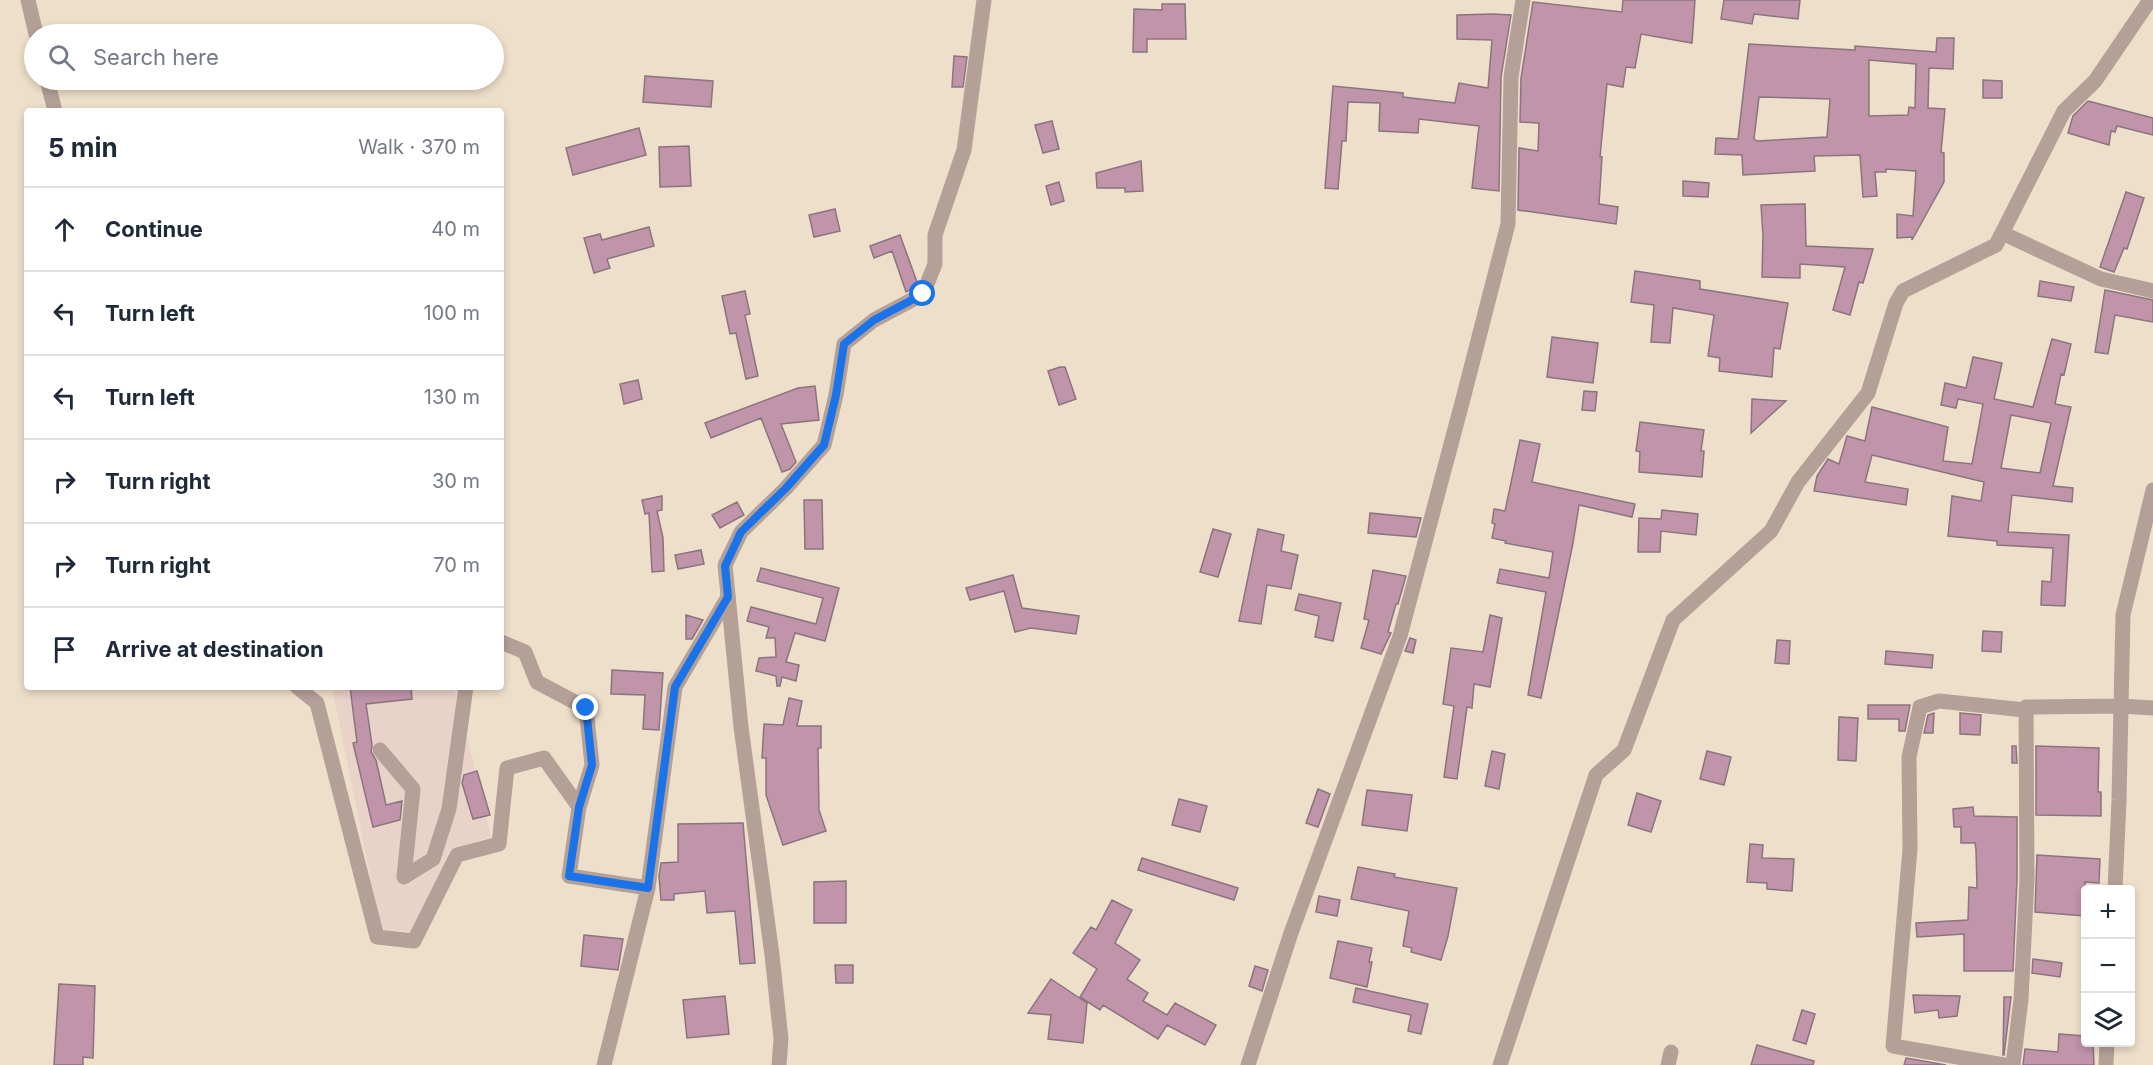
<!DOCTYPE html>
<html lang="en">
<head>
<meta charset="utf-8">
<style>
	body { margin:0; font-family:Inter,sans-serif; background:#f6f6f7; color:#1f2937 }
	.controls { position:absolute; right:18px; bottom:18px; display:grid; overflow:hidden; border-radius:6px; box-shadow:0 3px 9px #0003 }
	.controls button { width:54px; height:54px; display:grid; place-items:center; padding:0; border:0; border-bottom:2px solid #e0e1e3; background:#fff; color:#1f2937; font:30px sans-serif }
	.stop { position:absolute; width:18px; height:18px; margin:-14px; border:4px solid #1a73e8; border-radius:50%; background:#fff }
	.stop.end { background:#1a73e8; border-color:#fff; box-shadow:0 2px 6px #0008 }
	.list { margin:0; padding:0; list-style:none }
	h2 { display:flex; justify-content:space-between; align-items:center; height:78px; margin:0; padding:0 24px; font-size:26px }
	h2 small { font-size:20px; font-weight:400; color:#747a83 }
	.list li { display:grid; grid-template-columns:39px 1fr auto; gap:18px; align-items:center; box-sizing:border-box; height:84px; padding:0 24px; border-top:2px solid #e0e1e3 }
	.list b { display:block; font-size:22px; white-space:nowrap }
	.list em { font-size:20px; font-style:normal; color:#747a83 }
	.icon { flex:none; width:33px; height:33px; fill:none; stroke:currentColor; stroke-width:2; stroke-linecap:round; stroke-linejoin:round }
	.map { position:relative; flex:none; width:2153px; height:1065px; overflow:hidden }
	.search { position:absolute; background:#fff; box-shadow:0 3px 9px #0003; left:24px; top:24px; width:480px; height:66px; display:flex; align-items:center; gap:15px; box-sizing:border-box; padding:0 21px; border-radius:33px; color:#747a83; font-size:22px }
	.panel { position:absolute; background:#fff; box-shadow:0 3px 9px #0003; left:24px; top:108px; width:480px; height:582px; border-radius:6px }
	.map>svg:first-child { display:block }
	.education { fill:#e9d2c7 }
	.building { fill:#c094a9; stroke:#8b747f; stroke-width:1.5; fill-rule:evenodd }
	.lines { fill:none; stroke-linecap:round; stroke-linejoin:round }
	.minor { stroke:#b4a097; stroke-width:15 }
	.tertiary { stroke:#b4a097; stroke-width:15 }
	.route { stroke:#1a73e8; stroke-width:8 }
</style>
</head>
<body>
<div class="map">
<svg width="2153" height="1065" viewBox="0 0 2153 1065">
	<rect width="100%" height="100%" fill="#eedfca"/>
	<path class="education" d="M332 687H453L457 705 453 735 468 740 491 837 450 850 413 932 381 929Z"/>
	<path class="building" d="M1623 0H1695L1692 43 1641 34 1635 68 1626 67 1623 87 1607 84 1600 157H1602L1599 204 1618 207 1616 224 1518 210 1519 148 1538 151 1539 123 1520 122 1521 78 1533 2 1622 12Z
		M1724 0H1800L1798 19 1754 14 1752 24 1721 19Z
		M1162 4H1185L1186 39H1147V52H1133L1134 9 1162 10Z
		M1493 14 1511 15 1501 77 1499 191 1472 188 1479 126 1419 119 1418 133 1379 131 1380 103 1348 102 1346 141H1342L1338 189 1325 188 1333 86 1403 93V97L1455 103 1459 83 1488 88 1492 40 1457 39V15Z
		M1937 38H1954L1953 69 1929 68 1928 108 1945 109 1941 152 1944 153V182L1912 240V237L1897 238V214L1913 216 1916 171 1886 169V172H1875L1877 196 1863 197 1860 155 1814 156 1815 171 1743 175 1742 155 1715 154 1716 138 1738 139 1749 44 1855 50V46L1936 52ZM1869 60 1916 64 1915 108 1909 107 1908 115 1869 116ZM1759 97 1830 99 1827 137 1757 141 1754 139Z
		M954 56 967 57 963 87H952Z
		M645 76 713 81 711 107 643 102Z
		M1983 80 2002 81V98H1983Z
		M2088 101 2153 118V135L2117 126 2115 132 2111 131 2109 145 2068 133 2073 116Z
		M1052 121 1059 149 1043 153 1035 125Z
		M639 128 646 155 573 175 566 148Z
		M689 146 691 186 660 187 659 147Z
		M1141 161 1143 191 1125 192V188H1097L1096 173Z
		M1683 181 1709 183 1708 197 1683 196Z
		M1059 182 1064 201 1051 205 1046 186Z
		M2126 192 2144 198 2127 249 2124 248 2114 272 2100 267Z
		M1805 204 1806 246 1873 249 1863 283 1859 282 1850 315 1833 310 1845 267 1800 264V278L1762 277 1763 236 1761 205Z
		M835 209 840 231 814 237 809 215Z
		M649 227 654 246 607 259 610 268 594 273 584 238 600 234 602 240Z
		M900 235 917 282 915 287 906 292 892 251 874 258 870 246Z
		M1635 271 1700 281V289L1788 303 1780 349 1774 348 1772 377 1719 371 1720 358 1708 356 1714 315 1673 308 1670 343 1651 342 1654 305 1631 302Z
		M2040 281 2074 287 2071 301 2038 296Z
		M2105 290 2153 300V322L2115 315 2108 354 2095 352Z
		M745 291 750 314 745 315 758 376 746 379 736 333 730 334 722 296Z
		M1552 337 1598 343 1593 383 1547 377Z
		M2052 339 2071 344 2064 375 2061 374 2055 404 2071 407 2053 486 2073 488 2072 502 2012 495 2008 532 2069 535 2065 606 2041 605 2042 581 2051 582 2053 548 1997 545V541L1948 536 1952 496 1981 501 1984 482 1872 455 1865 482 1908 489 1906 505 1814 491 1817 476 1828 459 1839 464 1847 436 1865 441 1872 407 1948 427 1943 461 1972 464 1983 404 1958 399 1956 408 1941 405 1945 383 1966 388 1973 357 2002 363 1994 399 2033 407ZM2011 415 2051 423 2040 473 2001 468Z
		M1060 367H1065L1076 399 1059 405 1048 371Z
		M638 380 642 399 624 404 620 384Z
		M815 386 819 420 781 424 796 462 790 469 782 472 761 418 711 438 705 423 798 388Z
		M1584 391 1597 392 1595 411 1582 410Z
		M1752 399 1786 401 1751 433Z
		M1640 422 1704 430 1701 451H1704L1702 477 1639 472 1640 452 1636 451Z
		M1520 440 1540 444 1532 482 1635 504 1632 517 1579 505 1573 543 1541 698 1528 695 1546 592 1497 583 1500 569 1549 578 1553 552 1505 543 1506 541 1492 538 1495 524 1492 523 1494 509 1505 511Z
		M662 496V510L657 511 663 538 664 571 652 572 649 513 645 514 642 500Z
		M804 500H822L823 549H805Z
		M737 502 744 515 720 528 712 515Z
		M1662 510 1698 514 1696 535 1661 531 1660 552H1638L1639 518 1661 519Z
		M1370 513 1421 518 1416 537 1368 533Z
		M1213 529 1231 534 1218 577 1200 572Z
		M1258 529 1284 535 1281 551 1298 555 1291 589 1267 585 1261 624 1239 621Z
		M701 550 704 564 678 569 675 555Z
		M761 568 839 588 825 641 795 633 786 662 799 665 796 681 782 677 780 686H777L776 676 756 671 759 658 776 657 775 638H766L769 627 747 621 751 607 816 624 823 598 757 581Z
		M1373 570 1406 576 1398 604H1396L1388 632 1391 633 1381 654 1361 648 1369 620 1364 619Z
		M1013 575 1022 608 1079 616 1076 634 1031 628 1015 632 1004 591 970 600 966 588Z
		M1299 594 1341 603 1333 641 1315 637 1319 616 1295 610Z
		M686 615 703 620 692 639H686Z
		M1490 615 1502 618 1490 687 1474 684 1472 708 1467 707 1457 779 1444 777 1454 706 1443 704 1451 648 1483 652Z
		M1983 631 2002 632 2001 652 1982 651Z
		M1410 638 1416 640 1413 653 1405 651Z
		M1777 640 1790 641 1789 664 1775 663Z
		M1886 651 1933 655 1932 668 1885 664Z
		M612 670 663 673 659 730 643 729 645 695 611 694Z
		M350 687H411L412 699 366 704 372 745 371 752 376 760 386 805 402 801 400 820 373 827 353 743 357 742Z
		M789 698 802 701 797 726H821V748H818L819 810 826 831 783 845 766 795V758H762L764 724 783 725Z
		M1868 705H1910L1905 731H1899V719H1868Z
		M1934 713 1933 733H1924L1928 715Z
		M1960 713 1981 715 1980 735 1960 734Z
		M1839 717 1858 718 1856 761 1838 760Z
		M2012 746H2016L2017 763H2012Z
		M2036 746 2099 748 2098 792H2101V816L2036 815Z
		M1492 751 1505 754 1499 789 1485 786Z
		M1707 751 1731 757 1724 785 1700 779Z
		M477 771 490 815 473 819 462 783 464 775Z
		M1318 789 1330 794 1318 827 1306 823Z
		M1367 790 1412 795 1407 831 1362 825Z
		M1637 793 1661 801 1651 832 1628 825Z
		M1179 799 1207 806 1200 832 1172 825Z
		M1973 807 1974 816 2017 817V879L2013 971H1964V934L1917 937 1916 923 1968 920 1969 887 1977 888 1976 850 1975 843H1961V827H1954L1953 809Z
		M743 823 755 963 740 964 735 911 707 913 705 891 674 894V900H661L659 876 661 863 678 862V824Z
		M1750 844 1763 845 1762 858 1794 859 1792 891 1767 889V883L1747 882Z
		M2037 855 2100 859 2099 883 2085 882V916L2035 912Z
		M1142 858 1238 888 1234 900 1138 870Z
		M1358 867 1395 874 1394 877 1457 888 1448 936 1441 960 1411 952 1412 948 1403 946 1409 911 1351 899Z
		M846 881V923H814V882Z
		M1319 896 1340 900 1337 916 1316 912Z
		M1112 900 1132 910 1115 943 1140 960 1127 979 1148 993 1143 1001 1167 1015 1175 1003 1216 1025 1205 1045 1167 1025 1158 1039 1103 1005 1100 1010 1080 997 1097 969 1073 953 1091 927 1096 930Z
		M584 935 623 939 618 970 581 966Z
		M1338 941 1372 948 1369 962H1372L1367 987 1330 978Z
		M2033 959 2062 963 2060 977 2032 973Z
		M835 965H853V983H836Z
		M1255 966 1268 970 1262 991 1249 986Z
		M1051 979 1087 1003 1083 1043 1048 1039 1051 1015 1028 1013Z
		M59 984 95 986 93 1058 83 1057V1065H54Z
		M1356 988 1428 1004 1421 1034 1408 1031 1411 1015 1353 1002Z
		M1913 995 1960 996 1957 1016 1939 1018 1938 1010 1915 1013Z
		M725 996 729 1034 687 1038 683 1000Z
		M2004 997H2011L2004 1055H2003Z
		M1802 1010 1815 1014 1806 1044 1793 1040Z
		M2059 1034 2085 1036V1042H2093L2094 1065H2023L2025 1049 2058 1052Z
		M1757 1045 1814 1061 1813 1065H1751Z
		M1906 1058 1946 1065H1904Z"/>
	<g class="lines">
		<path class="minor" d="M28 0 36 34
			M47 80 55 111
			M2002 233 2101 279 2153 291
			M501 642 525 652 537 682 586 708 592 765 579 807
			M297 687 317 703 377 937 414 941 457 855 499 844 507 768 544 758 579 807 569 876 648 888
			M380 750 413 789 404 877 433 859 449 809 466 687
			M2115 890 2119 800 2123 615 2153 490
			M604 1065 648 888 675 687 728 597
			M1248 1065 1291 933 1400 636 1463 399 1508 224 1511 77 1523 0
			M1500 1065 1596 775 1624 750 1673 620 1771 531 1798 482 1868 393 1896 303 1903 291 1996 245 2064 111 2095 81 2150 0
			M1668 1065 1671 1052
			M2004 1065 1893 1046 1910 849 1909 757 1920 707 1939 701 2025 710
			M2013 1065 2021 999 2027 879 2026 707 2121 706 2153 708
			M2106 1065 2107 1042"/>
		<path class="tertiary" d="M779 1065 781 1039 772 955 741 727 725 565 741 532 786 488 824 445 836 395 844 344 874 320 923 294 935 264V235L964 150 984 0"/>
	</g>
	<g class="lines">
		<path class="route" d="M586 708 592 765 579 807 569 876 648 888 675 687 728 597 725 566 741 532 786 488 824 445 836 395 844 344 874 320 923 294"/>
	</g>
</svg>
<div class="controls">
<button>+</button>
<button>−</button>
<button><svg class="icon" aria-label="layers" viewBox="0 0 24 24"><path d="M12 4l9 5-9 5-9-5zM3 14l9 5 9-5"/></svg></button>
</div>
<div class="stop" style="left:923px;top:294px"></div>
<div class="stop end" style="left:586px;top:708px"></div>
<div class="search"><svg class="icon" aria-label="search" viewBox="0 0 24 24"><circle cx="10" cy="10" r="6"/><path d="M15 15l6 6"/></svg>Search here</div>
<section class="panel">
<h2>5 min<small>Walk · 370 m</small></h2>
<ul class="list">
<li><svg class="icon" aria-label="ahead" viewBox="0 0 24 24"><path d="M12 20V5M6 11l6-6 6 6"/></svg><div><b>Continue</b></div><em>40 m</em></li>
<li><svg class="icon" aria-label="left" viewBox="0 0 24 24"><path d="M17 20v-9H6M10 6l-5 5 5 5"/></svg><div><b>Turn left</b></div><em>100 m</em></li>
<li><svg class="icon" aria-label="left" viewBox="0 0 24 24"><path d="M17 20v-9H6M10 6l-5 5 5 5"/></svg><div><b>Turn left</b></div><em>130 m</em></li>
<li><svg class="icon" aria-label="right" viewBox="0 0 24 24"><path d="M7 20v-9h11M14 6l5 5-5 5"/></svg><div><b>Turn right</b></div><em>30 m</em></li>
<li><svg class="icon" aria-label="right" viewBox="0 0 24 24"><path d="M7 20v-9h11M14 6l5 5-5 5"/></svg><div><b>Turn right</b></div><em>70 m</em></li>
<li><svg class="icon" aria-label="arrive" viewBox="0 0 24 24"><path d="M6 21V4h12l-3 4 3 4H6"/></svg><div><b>Arrive at destination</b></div></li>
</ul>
</section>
</div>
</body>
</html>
